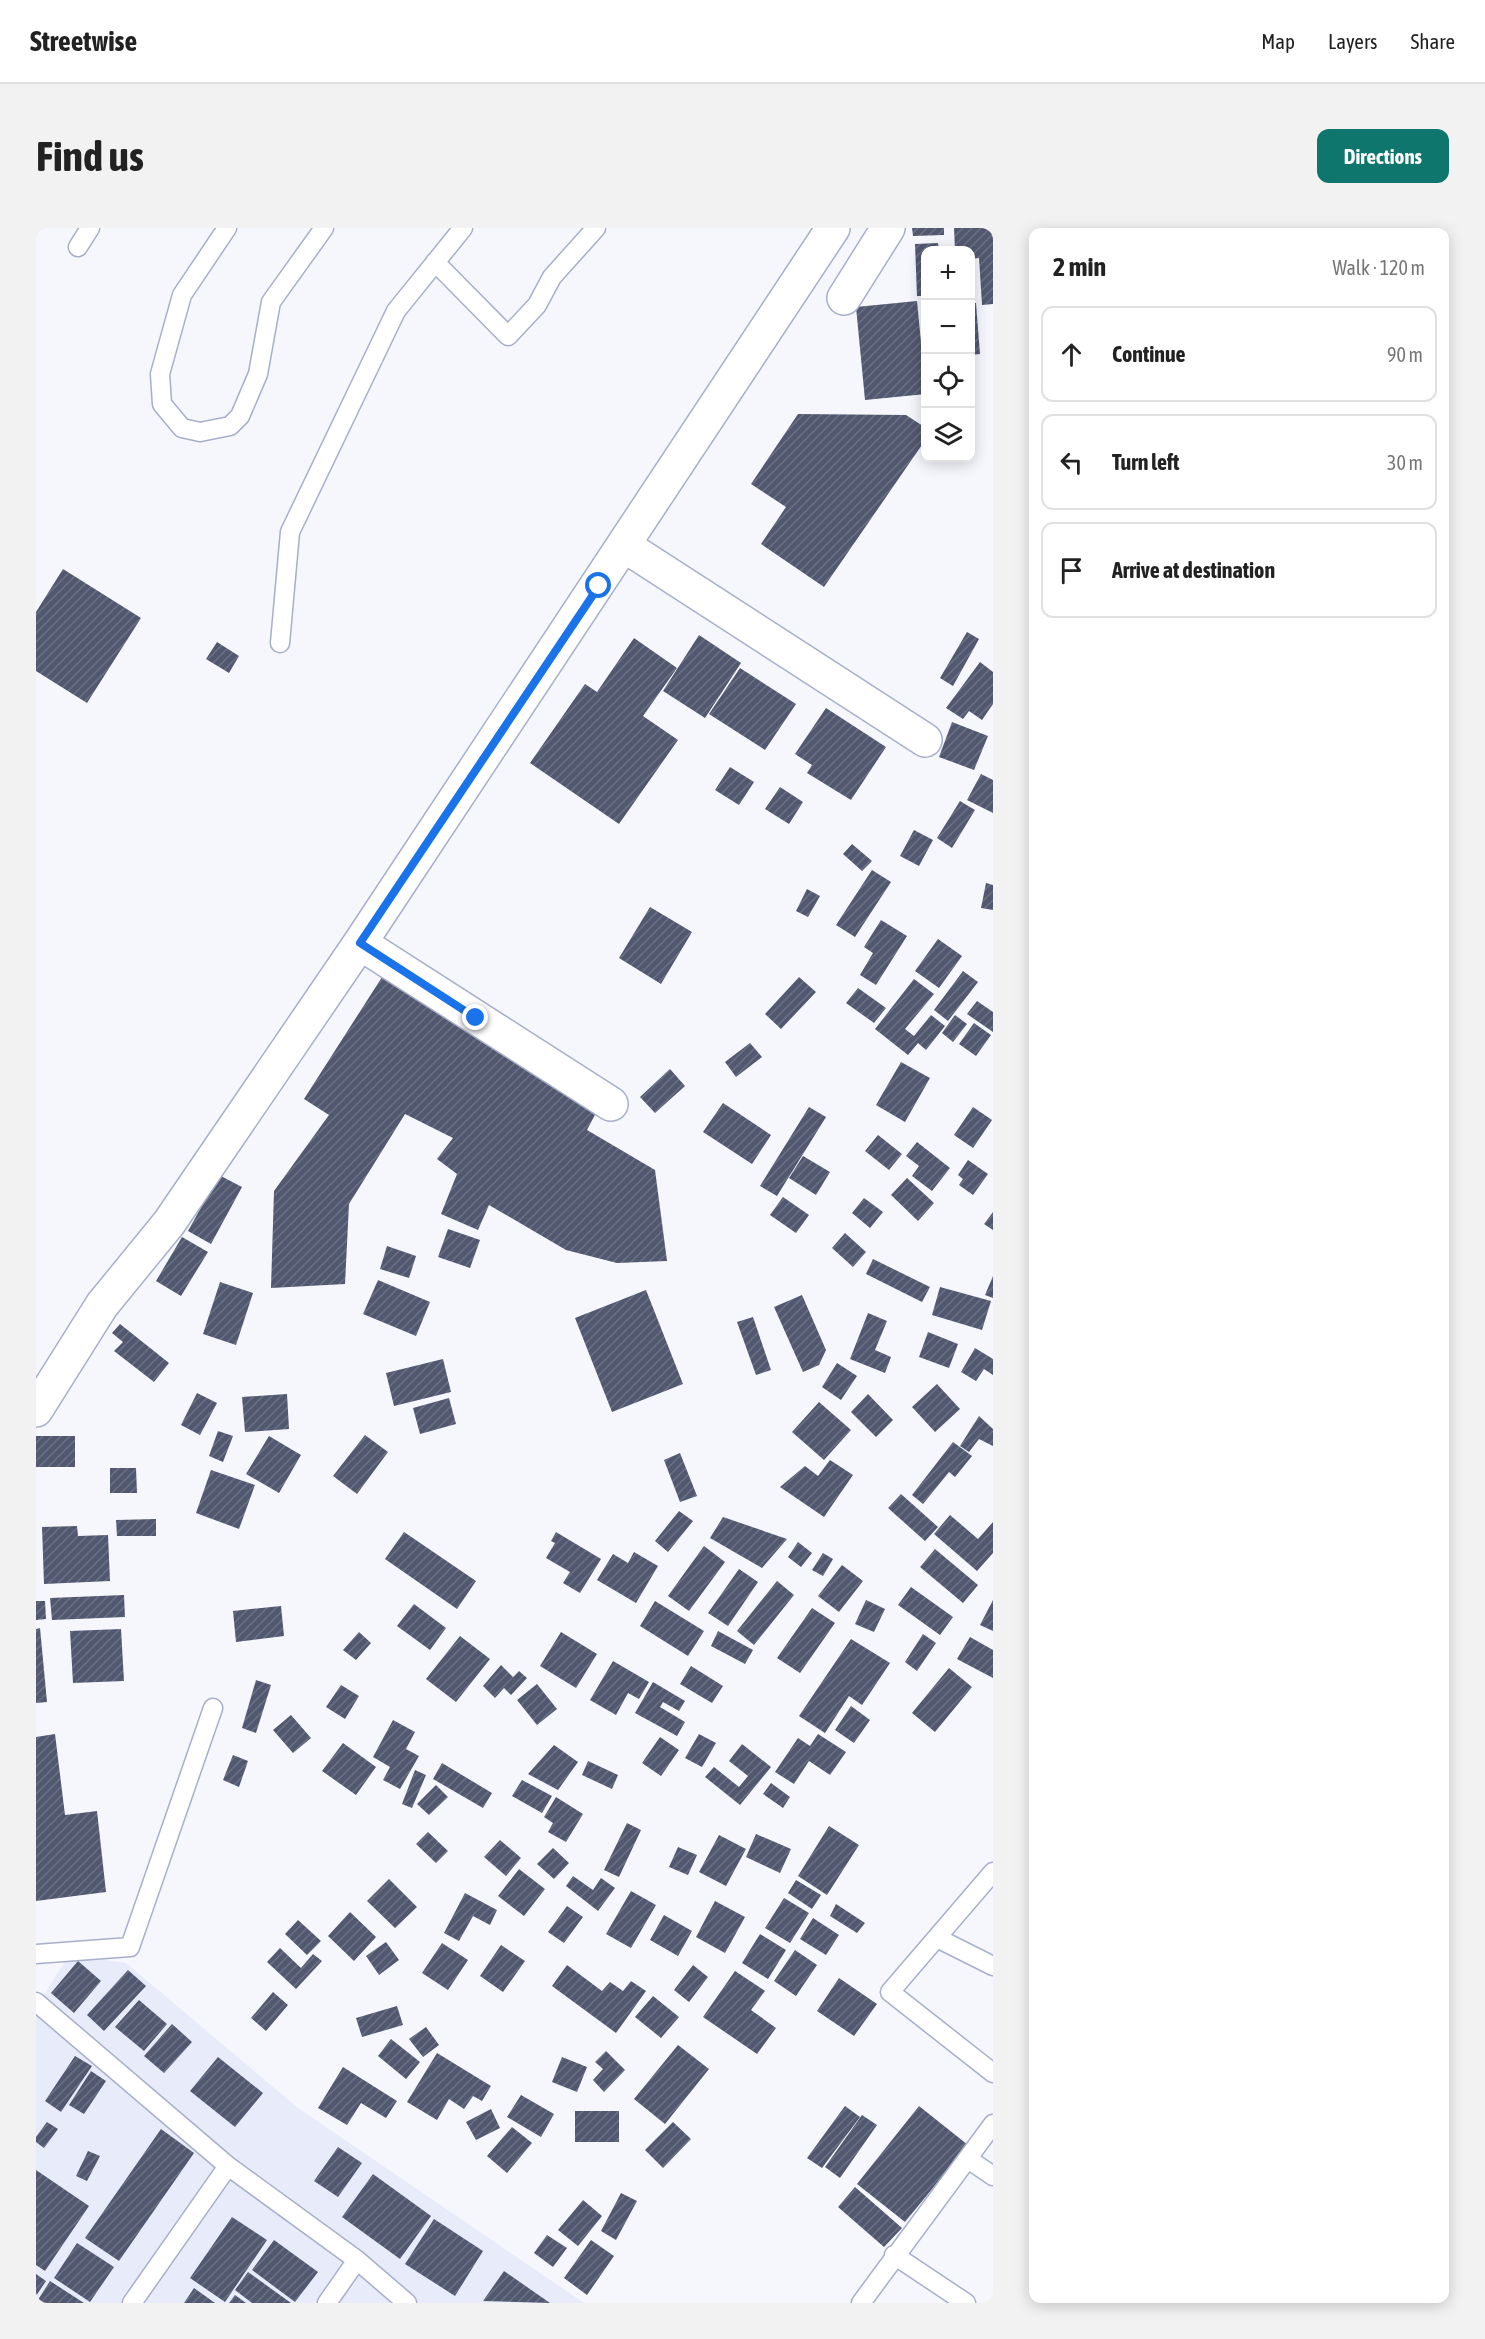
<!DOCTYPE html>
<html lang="en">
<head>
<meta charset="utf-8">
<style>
	body { margin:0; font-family:"Asap Condensed",sans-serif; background:#f2f2f2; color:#222 }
	.controls { position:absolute; right:18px; top:18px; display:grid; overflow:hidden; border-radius:12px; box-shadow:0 3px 15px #0003 }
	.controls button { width:54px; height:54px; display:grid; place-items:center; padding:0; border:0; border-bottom:2px solid #e0e0e0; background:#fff; color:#222; font:30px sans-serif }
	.stop { position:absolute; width:18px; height:18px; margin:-14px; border:4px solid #1a73e8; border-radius:50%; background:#fff }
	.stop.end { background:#1a73e8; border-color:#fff; box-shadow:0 2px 6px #0008 }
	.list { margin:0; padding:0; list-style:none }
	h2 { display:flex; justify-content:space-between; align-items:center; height:78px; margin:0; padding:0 24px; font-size:26px }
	h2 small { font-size:20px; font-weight:400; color:#767676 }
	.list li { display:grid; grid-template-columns:39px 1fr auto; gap:18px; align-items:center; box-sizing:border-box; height:96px; margin:0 12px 12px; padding:0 12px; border:2px solid #e0e0e0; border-radius:12px }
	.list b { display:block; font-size:22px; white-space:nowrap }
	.list em { font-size:20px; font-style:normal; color:#767676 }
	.icon { flex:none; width:33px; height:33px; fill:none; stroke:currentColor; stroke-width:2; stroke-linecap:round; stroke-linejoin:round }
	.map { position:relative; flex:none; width:957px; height:2075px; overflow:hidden; border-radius:12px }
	header { display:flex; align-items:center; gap:36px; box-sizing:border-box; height:84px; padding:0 30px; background:#fff; border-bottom:2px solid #e0e0e0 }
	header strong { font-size:28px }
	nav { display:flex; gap:33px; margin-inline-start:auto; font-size:21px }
	.intro { display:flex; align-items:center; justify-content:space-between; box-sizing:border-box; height:144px; padding:0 36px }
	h1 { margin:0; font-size:42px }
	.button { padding:15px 27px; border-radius:12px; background:#0f766e; color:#fff; font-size:21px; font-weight:700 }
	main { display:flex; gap:36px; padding:0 36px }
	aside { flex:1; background:#fff; border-radius:12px; box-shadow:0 3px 15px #0003 }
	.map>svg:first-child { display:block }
	.built { fill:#e7ebfa }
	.building { fill:url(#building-hatch) }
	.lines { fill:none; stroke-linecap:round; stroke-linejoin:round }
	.lane-casing { stroke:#a7afca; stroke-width:21 }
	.street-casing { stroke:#a7afca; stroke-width:36 }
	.lane { stroke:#fff; stroke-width:18 }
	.street { stroke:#fff; stroke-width:33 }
	.route { stroke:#1a73e8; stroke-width:8 }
</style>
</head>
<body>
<header>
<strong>Streetwise</strong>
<nav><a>Map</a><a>Layers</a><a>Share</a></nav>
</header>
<div class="intro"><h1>Find us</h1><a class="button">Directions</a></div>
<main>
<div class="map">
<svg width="957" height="2075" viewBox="0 0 957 2075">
	<defs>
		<pattern id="building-hatch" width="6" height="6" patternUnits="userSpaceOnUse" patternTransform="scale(1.5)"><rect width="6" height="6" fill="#515870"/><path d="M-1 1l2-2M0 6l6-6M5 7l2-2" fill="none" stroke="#6b7083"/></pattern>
	</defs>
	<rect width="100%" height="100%" fill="#f5f7fd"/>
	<path class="built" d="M33 1727 90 1735 262 1880 548 2075H0V1779Z"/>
	<path class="building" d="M876 0H908V7L877 8Z
		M918 0H957V76L946 77 943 30 934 31V22H919Z
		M902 15 903 22H890V68H881L879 16Z
		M881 73 890 166 829 172 820 79Z
		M934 75H940L944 126 934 127Z
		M762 186 870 187 890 200V211L788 359 725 316 750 279 715 256Z
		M27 341 105 390 51 475 0 443V384Z
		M931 404 943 411 917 458 904 450Z
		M663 407 705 435 669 490 627 463Z
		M598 410 641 440 607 488 642 512 583 596 494 535 549 456 561 464Z
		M181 414 203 428 193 445 170 431Z
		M944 434 957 444V476L946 492 933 483 927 491 910 480Z
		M704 440 760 476 729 522 673 486Z
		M790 480 850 519 815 572 771 545 776 537 759 526Z
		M916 494 952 508 938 542 903 529Z
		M694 539 718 554 703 577 679 562Z
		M945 546 957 552V585L931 572Z
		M744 559 767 574 753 596 729 581Z
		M924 573 939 582 916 620 901 610Z
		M878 602 897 612 883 638 864 628Z
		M816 616 836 633 826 643 807 626Z
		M836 642 855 654 819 709 800 697Z
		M950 655 957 657V682L945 680Z
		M771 661 784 668 772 689 760 683Z
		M614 679 656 704 625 756 583 730Z
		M845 692 871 708 840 757 824 747 837 725 828 719Z
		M902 711 926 728 903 760 879 743Z
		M927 743 942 754 912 793 898 782Z
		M348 746 561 883 551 902 619 942 631 1033 581 1035 530 1022 453 977 442 1002 405 986 421 946 401 931 417 910 369 886 313 976 309 1056 235 1060 238 963 293 887 268 871Z
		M763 749 780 764 745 801 729 786Z
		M878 751 898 766 869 801 878 808 895 787 909 798 890 822 882 815 872 827 839 801Z
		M822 760 850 780 838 795 810 775Z
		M941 773 957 784V804L931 786Z
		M919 787 931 796 917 814 906 805Z
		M938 795 955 807 940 828 923 816Z
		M714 815 726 829 700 849 689 834Z
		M865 834 894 850 869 894 840 877Z
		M634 841 649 858 619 885 604 869Z
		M687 875 735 907 716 936 667 904Z
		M773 879 790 889 741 968 724 958Z
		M937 879 956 892 937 920 918 907Z
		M842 907 866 926 853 942 829 923Z
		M881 914 914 940 896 963 876 948 883 938 870 928Z
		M767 928 794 944 780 967 753 950Z
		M932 932 952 946 937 967 923 957 927 951 922 947Z
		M183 947 206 959 175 1016 152 1003Z
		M871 950 898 975 882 993 855 967Z
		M747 969 773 987 760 1005 734 987Z
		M828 970 847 984 834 1000 816 985Z
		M957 984V1002L948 996Z
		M412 1001 444 1012 434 1040 402 1029Z
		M809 1005 830 1024 817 1039 796 1020Z
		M146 1009 172 1024 145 1068 120 1053Z
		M351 1018 380 1028 373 1050 344 1041Z
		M837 1031 894 1059 886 1074 830 1046Z
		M957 1048V1070L949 1067Z
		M342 1052 394 1074 380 1108 327 1086Z
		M184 1054 217 1065 200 1117 167 1106Z
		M904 1059 955 1073 946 1102 896 1087Z
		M610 1062 647 1156 576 1184 539 1090Z
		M766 1067 790 1122 783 1137 767 1144 738 1079Z
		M832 1085 851 1093 839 1122 855 1129 849 1145 814 1131Z
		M717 1089 735 1142 720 1147 701 1094Z
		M84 1096 133 1135 118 1154 78 1123 87 1114 76 1105Z
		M892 1104 922 1116 913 1140 883 1129Z
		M939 1120 957 1131V1147L948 1141 940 1153 925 1144Z
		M407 1131 415 1164 358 1178 350 1145Z
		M801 1135 821 1148 805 1172 786 1159Z
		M901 1156 924 1181 899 1204 876 1179Z
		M161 1165 181 1175 164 1207 145 1197Z
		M251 1166 253 1201 209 1204 206 1169Z
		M832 1166 857 1192 840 1209 815 1184Z
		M413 1170 420 1196 384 1206 377 1180Z
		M783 1174 815 1202 788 1232 756 1204Z
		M943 1188 957 1201V1218L943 1211 933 1224 924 1218Z
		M182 1203 197 1208 187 1234 173 1228Z
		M329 1207 352 1224 321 1266 297 1248Z
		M0 1208H39V1239H0Z
		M233 1208 265 1227 243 1265 210 1246Z
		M917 1214 936 1228 919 1249 913 1244 887 1276 876 1267Z
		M644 1225 661 1268 644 1274 628 1232Z
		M794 1232 817 1247 788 1289 744 1259 769 1238 782 1248Z
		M74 1240H100L101 1265H74Z
		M175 1242 219 1257 203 1301 160 1285Z
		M865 1266 902 1299 889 1313 852 1280Z
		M643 1283 657 1293 632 1324 619 1313Z
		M914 1287 942 1311 957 1294V1325L941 1343 898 1306Z
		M687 1289 751 1311 726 1340 674 1310Z
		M120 1291V1308H81L80 1292Z
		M41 1298 42 1308 72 1307 74 1353 8 1356 6 1299Z
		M368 1304 440 1353 421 1381 349 1331Z
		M520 1304 565 1331 544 1365 527 1355 534 1344 510 1330 519 1315 515 1313Z
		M762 1314 776 1325 765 1339 752 1329Z
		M668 1318 689 1334 653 1383 632 1368Z
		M899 1321 942 1357 927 1375 884 1339Z
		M598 1324 622 1338 600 1375 561 1352 577 1326 592 1335Z
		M787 1325 797 1331 787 1348 776 1342Z
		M806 1337 827 1353 803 1384 782 1368Z
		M703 1341 722 1354 692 1398 672 1385Z
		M741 1353 758 1367 718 1417 701 1403Z
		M875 1359 917 1389 904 1407 862 1377Z
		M88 1367 89 1389 16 1392 14 1370Z
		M830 1372 849 1381 838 1404 819 1396Z
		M957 1372V1403L944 1397Z
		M0 1373H9L10 1391 0 1392Z
		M619 1373 668 1403 652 1428 604 1398Z
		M378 1376 410 1400 394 1422 361 1398Z
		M245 1378 248 1408 200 1414 197 1383Z
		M776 1380 799 1395 764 1445 741 1430Z
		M4 1400 11 1474 0 1475V1401Z
		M85 1401 88 1453 37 1455 34 1403Z
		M682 1403 717 1422 709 1436 675 1418Z
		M323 1404 335 1415 320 1432 307 1422Z
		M525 1404 561 1426 540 1460 504 1438Z
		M887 1406 900 1415 881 1443 869 1434Z
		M424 1408 454 1431 420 1474 390 1451Z
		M934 1409 957 1422V1450L921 1431Z
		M815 1411 854 1435 826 1477 813 1468 789 1505 763 1488Z
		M577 1433 613 1454 603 1471 592 1465 580 1487 554 1472Z
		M465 1437 477 1449 483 1443 491 1450 475 1467 468 1460 459 1470 447 1458Z
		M655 1438 687 1458 676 1475 644 1456Z
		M913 1440 936 1459 899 1504 876 1485Z
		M220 1452 235 1457 220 1505 206 1500Z
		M617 1454 649 1473 643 1483 627 1474 624 1479 649 1494 641 1508 599 1485Z
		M501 1456 521 1481 501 1497 481 1472Z
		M305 1457 323 1468 309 1491 290 1479Z
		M815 1478 834 1492 818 1515 799 1502Z
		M255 1487 275 1510 257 1525 237 1502Z
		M357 1492 379 1504 370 1521 383 1528 364 1561 347 1552 354 1539 337 1529Z
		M19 1506 29 1587 61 1583 70 1664 0 1673V1509Z
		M663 1506 680 1515 666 1539 649 1530Z
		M782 1506 810 1524 794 1547 773 1533 758 1556 739 1544 762 1510 774 1518Z
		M624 1509 643 1522 625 1548 606 1535Z
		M307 1515 340 1539 320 1567 286 1543Z
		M706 1516 735 1539 704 1577 669 1549 678 1539 703 1559 712 1548 693 1533Z
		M518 1517 542 1534 522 1562 492 1546Z
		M197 1527 212 1533 203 1559 187 1552Z
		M552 1533 582 1547 576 1561 546 1547Z
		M406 1535 456 1565 447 1580 397 1551Z
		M379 1542 390 1547 376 1580 366 1576Z
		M486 1552 516 1568 506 1585 476 1568Z
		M735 1555 754 1569 747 1580 727 1566Z
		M400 1557 412 1569 393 1587 381 1576Z
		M520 1569 547 1586 530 1614 512 1604 517 1595 508 1589Z
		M591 1595 605 1602 583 1649 568 1642Z
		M793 1598 823 1617 791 1667 762 1648Z
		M392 1604 412 1623 400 1635 380 1616Z
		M720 1606 755 1621 744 1645 710 1629Z
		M683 1607 710 1621 690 1658 663 1644Z
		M464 1612 485 1630 470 1648 448 1629Z
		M642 1619 661 1627 652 1647 633 1639Z
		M517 1620 533 1635 518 1651 501 1636Z
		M483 1641 509 1661 488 1688 462 1668Z
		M537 1648 557 1662 565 1650 579 1660 562 1683 530 1658Z
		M353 1651 381 1679 359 1700 331 1673Z
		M760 1652 785 1667 776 1681 752 1665Z
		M595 1663 620 1677 595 1720 570 1706Z
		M429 1665 461 1682 454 1697 437 1688 423 1713 408 1705Z
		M748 1670 773 1685 754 1715 729 1700Z
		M679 1673 709 1689 689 1725 660 1709Z
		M800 1676 829 1695 821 1705 794 1688Z
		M531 1678 547 1689 528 1715 512 1704Z
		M314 1684 340 1709 318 1733 292 1708Z
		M628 1687 656 1703 642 1728 614 1712Z
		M777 1690 803 1707 790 1727 764 1711Z
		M262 1692 285 1713 271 1727 249 1706Z
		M724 1706 750 1722 732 1751 706 1735Z
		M350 1714 363 1732 343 1747 330 1728Z
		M406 1715 432 1732 412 1762 386 1745Z
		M465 1717 489 1733 467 1764 444 1748Z
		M244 1720 265 1740 277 1726 286 1733 260 1761 231 1734Z
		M759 1722 781 1737 760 1768 738 1753Z
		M42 1733 65 1753 38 1785 15 1765Z
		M531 1737 566 1763 574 1754 587 1763 595 1753 610 1763 580 1805 516 1758Z
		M657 1737 672 1749 653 1774 638 1762Z
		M92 1742 110 1758 68 1803 51 1787Z
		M699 1743 729 1763 715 1782 740 1800 721 1826 667 1789Z
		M803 1750 841 1776 818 1808 781 1783Z
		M237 1764 252 1777 230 1803 215 1790Z
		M617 1768 643 1789 625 1810 599 1789Z
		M103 1772 131 1796 108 1823 79 1799Z
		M361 1778 367 1797 326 1809 320 1790Z
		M136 1796 156 1814 128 1845 108 1828Z
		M390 1799 403 1817 387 1829 373 1811Z
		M355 1811 384 1834 370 1851 342 1828Z
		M642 1817 673 1841 629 1896 598 1871Z
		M570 1823 589 1842 568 1864 557 1852 567 1841 559 1834Z
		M401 1825 455 1858 446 1873 437 1868 428 1881 413 1871 401 1892 371 1874Z
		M39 1828 56 1838 25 1884 9 1873Z
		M182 1829 227 1865 199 1899 154 1863Z
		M526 1829 551 1839 541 1864 516 1854Z
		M307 1839 361 1873 350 1890 325 1875 311 1897 282 1880Z
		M55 1843 70 1853 48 1886 33 1877Z
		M485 1867 518 1886 505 1909 471 1889Z
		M809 1878 824 1889 786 1940 771 1930Z
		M883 1878 932 1917 869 1994 821 1956Z
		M455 1881 464 1900 440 1912 430 1894Z
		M539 1883H583V1914H539Z
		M826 1887 841 1897 804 1950 789 1939Z
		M11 1894 22 1901 8 1920 0 1914V1909Z
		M637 1894 655 1911 627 1940 609 1922Z
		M476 1899 496 1915 471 1945 451 1928Z
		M125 1901 158 1925 83 2033 49 2010Z
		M302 1919 326 1935 302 1969 278 1953Z
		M52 1923 64 1928 51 1953 40 1948Z
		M0 1942 53 1978 9 2043 0 2037Z
		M337 1946 395 1988 364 2031 306 1989Z
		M819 1959 866 2000 848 2019 802 1979Z
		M585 1965 601 1973 580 2012 565 2003Z
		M547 1972 566 1988 542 2018 522 2002Z
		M196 1989 231 2012 189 2074 154 2050Z
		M398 1991 447 2023 419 2068 369 2036Z
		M511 2007 531 2020 517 2039 498 2025Z
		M238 2012 282 2044 259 2074 216 2042Z
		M555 2012 578 2028 551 2067 528 2050Z
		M41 2015 78 2039 54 2074 18 2050Z
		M468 2043 514 2075 447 2073Z
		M212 2044 255 2075H216L199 2062Z
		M0 2046 10 2053 0 2068Z
		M14 2053 48 2075H0Z
		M158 2060 179 2075H148Z
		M199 2067 210 2075H193Z"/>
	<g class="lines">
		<g class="lane-casing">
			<path id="lane" d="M191 0 146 67 124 146 126 176 146 200 164 204 194 198 204 188 222 146 235 74 288 0
				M42 19 54 0
				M399 34 472 108 501 77 516 49 560 0
				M244 415 254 304 360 83 427 0
				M957 1644 854 1764 957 1845
				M901 1710 957 1738
				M0 1726 94 1719 177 1480
				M0 1774 192 1938 321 2032 371 2075
				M932 1931 957 1948
				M858 2027 930 2075
				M96 2075 192 1938
				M291 2075 321 2032
				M825 2075 957 1896"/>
		</g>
		<g class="street-casing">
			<path id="street" d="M808 70 852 0
				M589 318 889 512
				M324 715 575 876
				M0 1182 66 1077 133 995 324 715 797 0"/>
		</g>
		<use href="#lane" class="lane"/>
		<use href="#street" class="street"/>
	</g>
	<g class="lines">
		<path class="route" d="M440 790 324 715 563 358"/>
	</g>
</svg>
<div class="controls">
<button>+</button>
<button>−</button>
<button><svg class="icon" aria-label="locate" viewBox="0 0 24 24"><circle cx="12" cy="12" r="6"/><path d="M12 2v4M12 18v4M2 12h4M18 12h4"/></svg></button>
<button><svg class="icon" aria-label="layers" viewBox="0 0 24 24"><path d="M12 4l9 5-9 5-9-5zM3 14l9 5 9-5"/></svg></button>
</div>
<div class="stop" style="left:563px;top:358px"></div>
<div class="stop end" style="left:440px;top:790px"></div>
</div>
<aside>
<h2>2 min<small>Walk · 120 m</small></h2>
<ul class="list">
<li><svg class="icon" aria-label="ahead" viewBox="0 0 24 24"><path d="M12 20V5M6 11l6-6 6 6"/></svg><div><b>Continue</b></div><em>90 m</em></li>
<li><svg class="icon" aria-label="left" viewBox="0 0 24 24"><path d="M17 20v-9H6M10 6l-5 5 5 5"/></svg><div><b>Turn left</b></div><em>30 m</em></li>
<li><svg class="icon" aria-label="arrive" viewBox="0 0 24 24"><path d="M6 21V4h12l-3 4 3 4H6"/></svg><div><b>Arrive at destination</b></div></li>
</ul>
</aside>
</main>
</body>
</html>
